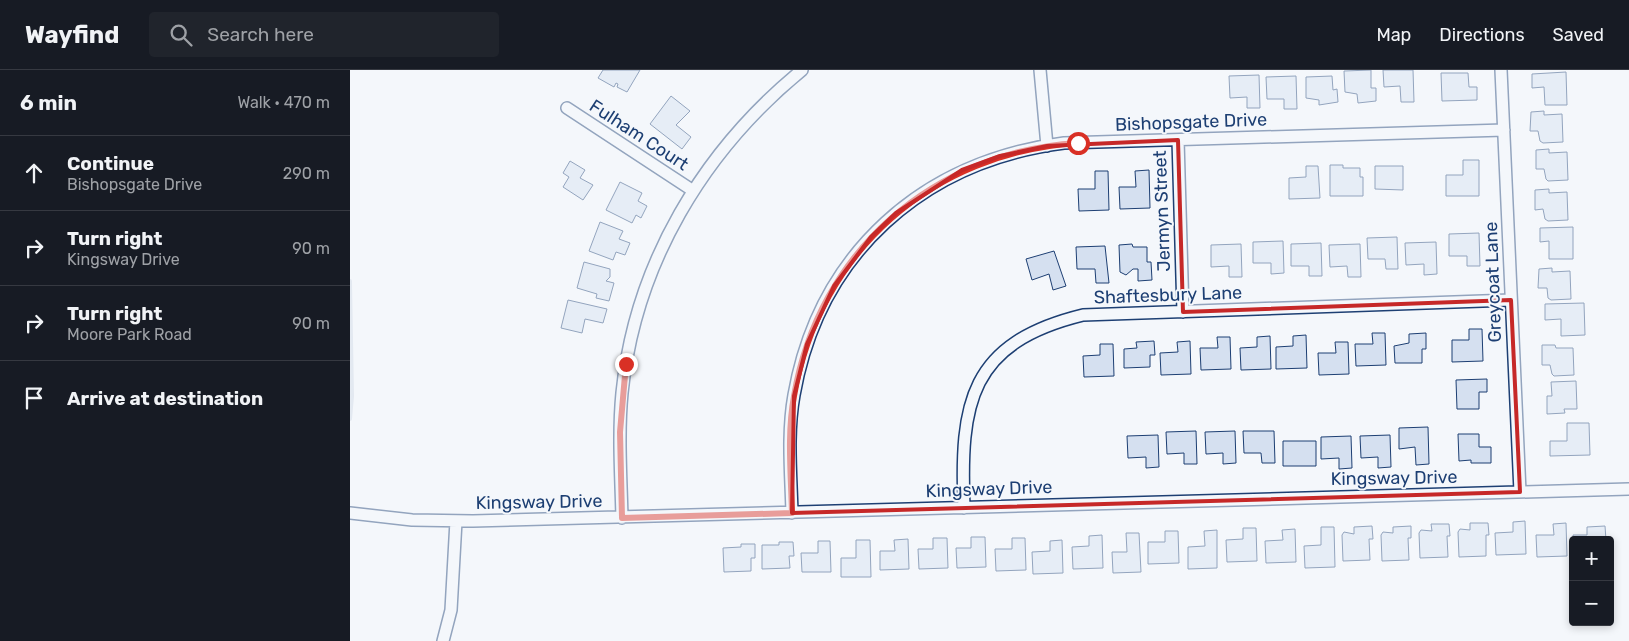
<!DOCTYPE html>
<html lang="en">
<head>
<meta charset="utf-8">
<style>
	body { margin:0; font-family:Rubik,sans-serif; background:#20242c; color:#f1f3f6 }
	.controls { position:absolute; right:15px; bottom:15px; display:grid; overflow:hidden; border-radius:5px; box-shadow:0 2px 8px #0003 }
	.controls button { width:45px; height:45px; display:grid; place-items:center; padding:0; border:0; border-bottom:1px solid #363941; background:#171b24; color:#f1f3f6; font:25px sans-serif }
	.stop { position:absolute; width:15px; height:15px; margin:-11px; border:4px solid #d93025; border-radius:50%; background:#fff }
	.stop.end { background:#d93025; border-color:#fff; box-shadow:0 1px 5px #0008 }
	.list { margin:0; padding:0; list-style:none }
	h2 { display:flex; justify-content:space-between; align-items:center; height:65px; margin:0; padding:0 20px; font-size:21px }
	h2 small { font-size:16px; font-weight:400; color:#9ea1a6 }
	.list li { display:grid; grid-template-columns:32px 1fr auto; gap:15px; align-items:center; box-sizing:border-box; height:75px; padding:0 20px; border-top:1px solid #363941 }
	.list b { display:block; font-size:19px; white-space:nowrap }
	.list p { margin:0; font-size:16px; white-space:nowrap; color:#9ea1a6 }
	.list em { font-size:16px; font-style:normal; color:#9ea1a6 }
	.icon { flex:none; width:28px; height:28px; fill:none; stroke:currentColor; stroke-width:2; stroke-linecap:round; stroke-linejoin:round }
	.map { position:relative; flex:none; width:1279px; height:571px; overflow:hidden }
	header { display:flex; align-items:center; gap:30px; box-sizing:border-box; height:70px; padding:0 25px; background:#171b24; border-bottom:1px solid #363941 }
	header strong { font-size:24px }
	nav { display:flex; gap:28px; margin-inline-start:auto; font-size:18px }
	.search { width:350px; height:45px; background:#20242c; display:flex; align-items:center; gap:12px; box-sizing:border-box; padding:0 18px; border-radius:5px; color:#9ea1a6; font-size:19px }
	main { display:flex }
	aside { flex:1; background:#171b24 }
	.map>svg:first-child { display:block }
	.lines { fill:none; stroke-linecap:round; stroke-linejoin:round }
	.stream { stroke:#cfd7e4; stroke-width:4 }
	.building { fill:#d5e0f0; stroke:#1d3f73 }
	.street-casing { stroke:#1d3f73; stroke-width:14 }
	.street { stroke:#f4f7fb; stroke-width:11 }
	.route { stroke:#d93025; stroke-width:6 }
	.marked { fill:none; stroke:#c62828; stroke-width:4; stroke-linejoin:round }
	.labels { text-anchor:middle; stroke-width:4; stroke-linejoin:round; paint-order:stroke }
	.street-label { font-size:18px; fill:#1d3f73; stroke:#f4f7fb }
</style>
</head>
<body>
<header>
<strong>Wayfind</strong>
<div class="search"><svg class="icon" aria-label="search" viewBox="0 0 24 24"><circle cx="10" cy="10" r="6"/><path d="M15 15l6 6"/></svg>Search here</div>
<nav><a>Map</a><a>Directions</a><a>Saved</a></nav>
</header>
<main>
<aside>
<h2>6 min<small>Walk · 470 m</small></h2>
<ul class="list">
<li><svg class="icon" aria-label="ahead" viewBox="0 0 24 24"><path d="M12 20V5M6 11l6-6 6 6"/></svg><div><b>Continue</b><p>Bishopsgate Drive</p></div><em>290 m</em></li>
<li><svg class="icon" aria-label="right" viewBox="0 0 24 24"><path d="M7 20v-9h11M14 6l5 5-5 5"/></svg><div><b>Turn right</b><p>Kingsway Drive</p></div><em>90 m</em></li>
<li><svg class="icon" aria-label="right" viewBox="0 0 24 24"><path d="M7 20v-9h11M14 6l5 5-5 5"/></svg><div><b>Turn right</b><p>Moore Park Road</p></div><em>90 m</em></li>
<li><svg class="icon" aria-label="arrive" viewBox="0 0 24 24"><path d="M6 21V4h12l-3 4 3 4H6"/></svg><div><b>Arrive at destination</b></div></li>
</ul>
</aside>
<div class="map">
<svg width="1279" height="571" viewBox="0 0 1279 571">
	<rect width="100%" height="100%" fill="#f4f7fb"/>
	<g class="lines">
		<path class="stream" d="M0 211 2 326 0 349"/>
	</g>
	<path class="building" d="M253 0H290L277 22 267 17 268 14 266 13 264 17 248 8Z
		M1021 0V18H1026V31L1008 33 1007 24 995 22 994 1Z
		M1033 0H1063L1064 32H1051L1050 16 1034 17Z
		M1216 2 1217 35H1195L1194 17 1182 18V4Z
		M1091 3H1118L1119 17H1127V30L1092 31Z
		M909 5 910 38H897V27L880 28 879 6Z
		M946 6 947 39H934V29H917L916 7Z
		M982 6 983 20 987 19 988 32 969 35V30L956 28V7Z
		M321 26 340 41 326 55 341 67 332 79 300 54Z
		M1194 41V45L1212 44 1213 72 1193 73 1190 71 1188 61H1180L1181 42Z
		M1199 79V83L1217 82 1218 110 1198 111 1196 109 1194 99H1186V80Z
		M1113 90H1129V126H1096V105H1113Z
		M220 91 235 100 230 108 243 115 233 130 213 117 219 107 213 103Z
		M980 95H993V98H1010V107H1013V126H980Z
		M956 96H968L970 128 939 129V108L956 107Z
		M1025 96H1053V120L1025 119Z
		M799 100 800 138 770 139 769 117H786L785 101Z
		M745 101H758L759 140 729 141 728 119H745Z
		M270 112 292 123 288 131 297 136 291 148 286 145 282 153 256 140Z
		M1199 119V123L1217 122 1218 150 1198 151 1195 149 1193 139 1185 140V120Z
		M250 152 273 161 269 169 280 173 275 185 266 182 263 190 239 181Z
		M1223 157V189H1199V171L1190 172V158Z
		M1129 163 1130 196H1117V186H1099V164Z
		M1047 167 1048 199H1036L1035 189H1018L1017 168Z
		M933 171 934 203 921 204V193H903V172Z
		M1086 172 1087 204 1074 205V194L1056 195 1055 173Z
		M971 173 972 206H959V196H941V174Z
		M782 174 783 177H797V192H801L802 210 788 211V199H783L776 205 770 202 769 175Z
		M891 174 892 207H879V196L861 197V175Z
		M1010 174 1011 207H998L997 196 980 197 979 175Z
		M755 176 759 213H746L745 199H727L726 177Z
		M704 181 716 216 703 220 699 204 682 210 676 189Z
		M234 192 260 199V207L256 211 264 213 259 231 246 228 247 224 227 218Z
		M1202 198V202L1220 201 1221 229 1201 230 1198 228 1197 218H1188L1189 199Z
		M218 230 257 239 253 253 235 249 232 263 211 258Z
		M1234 233 1235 265 1211 266V249L1195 250V234Z
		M1119 259H1132L1133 291 1102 292V270H1119Z
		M1022 263H1035L1036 295 1006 296 1005 274H1023Z
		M1076 263V279H1072V293H1045L1044 276 1059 273V264Z
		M956 265 957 298 926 299V277L943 276V266Z
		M920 266 921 299 891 300 890 278 907 277V267Z
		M867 267H880L881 299 851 300 850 278H868Z
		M804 271 805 285H800V297L774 298V279L787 278 786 272Z
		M840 271 841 304 811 305 810 283 828 282 827 272Z
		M985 272H998L999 304 969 305 968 283H986Z
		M750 274H763L764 306 734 307 733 286 750 285Z
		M1192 275H1205L1206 278H1223L1224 305 1204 306 1202 304 1200 295H1192Z
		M1137 309V322H1129V339H1107L1106 310Z
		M1226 311 1227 339H1214L1215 343 1197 344V326H1202L1201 312Z
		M1217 353H1239L1240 385 1200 386V371H1217Z
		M1078 357 1079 394 1066 395 1065 377 1049 379V358Z
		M846 361 847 394H834V383L817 384 816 362Z
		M885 361 886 393 873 394V383L856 384 855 362Z
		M893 361H924L925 393H912L911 383H894Z
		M1108 364H1129V377H1141V393H1121V390L1109 391Z
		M808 365 809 397 796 398V387L778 388 777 366Z
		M1040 365 1041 397 1028 398V387L1011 388 1010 366Z
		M1001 366 1002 398 989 399V388L971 389V367Z
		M933 371H966V396H933Z
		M1175 451 1176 484 1146 485 1145 463 1163 462V452Z
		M1120 453H1138L1139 465H1136V486L1109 487 1108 462 1110 459 1120 460Z
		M1216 453 1217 486 1187 487 1186 465H1204L1203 454Z
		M1081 454H1099L1100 466H1097L1098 487 1070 488 1069 463 1071 460 1082 461Z
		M1022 456 1023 469H1019L1020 490 993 491 992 465 994 462 1004 464V457Z
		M1061 456V468H1058L1059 490 1032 491 1031 465 1033 462 1043 463V457Z
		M1255 456 1256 470H1224L1223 465H1237V457Z
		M971 457H984L985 497 955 498 954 476 971 475Z
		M893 458H906L907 491 877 492 876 470 893 469Z
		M945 459 946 492 916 493 915 471 933 470 932 460Z
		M867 460V498L838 499V477L855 476 854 461Z
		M815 461H828L829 493 798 494V472H815Z
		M776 463H789L791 502 763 503 762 482H777Z
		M752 465 753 498 723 499 722 477 739 476V466Z
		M621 467H635L636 497 607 498 606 478H621Z
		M583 468H597L598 498 569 499 568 479H583Z
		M662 468H675L676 500 646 501 645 479H662Z
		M558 469 559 499 530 500V481H545L544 470Z
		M506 470H520L521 507H491V488H506Z
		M712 470 713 503 683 504 682 482 700 481V471Z
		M468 471H480L481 502H452L451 483H468Z
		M429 472H443L444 486H439L440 498 412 499V475H429Z
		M391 474H405V488H401V501L374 502 373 478 391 477Z"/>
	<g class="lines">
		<g class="street-casing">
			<path id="street" d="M690 0 697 76
				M1151 0 1170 422
				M217 38 342 120
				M828 70 833 242
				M614 438C610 333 619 273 733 245L1161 230
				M0 443 62 450 123 451 1279 419
				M442 443C441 404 437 364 444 325 469 183 573 91 714 73L1154 60
				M272 448C271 406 268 364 272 323 285 194 353 81 452 0
				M93 571 101 540 106 451"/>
		</g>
		<use href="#street" class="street"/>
	</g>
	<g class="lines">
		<path class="route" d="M276 294 270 362 272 448 442 443C441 404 437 364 444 326 469 181 583 82 728 73"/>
	</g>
	<path d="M0 0H1279V571H0ZM828 70 833 242 1161 230 1170 422 442 443 444 326 457 274 484 216 521 167 546 143 612 100 650 86 697 76Z" fill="#f4f7fb" fill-opacity=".55" fill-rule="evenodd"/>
	<path class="marked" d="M828 70 833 242 1161 230 1170 422 442 443 444 326 457 274 484 216 521 167 546 143 612 100 650 86 697 76Z"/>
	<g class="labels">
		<g class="street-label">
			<text transform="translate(841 52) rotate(-2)" y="6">Bishopsgate Drive</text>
			<text transform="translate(289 65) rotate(33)" y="6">Fulham Court</text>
			<text transform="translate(812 141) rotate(-92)" y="6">Jermyn Street</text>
			<text transform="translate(1143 212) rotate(-92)" y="6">Greycoat Lane</text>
			<text transform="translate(818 225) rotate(-2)" y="6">Shaftesbury Lane</text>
			<text transform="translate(1044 408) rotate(-1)" y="6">Kingsway Drive</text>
			<text transform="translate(639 419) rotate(-2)" y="6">Kingsway Drive</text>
			<text transform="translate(189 432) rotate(-1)" y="6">Kingsway Drive</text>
		</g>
	</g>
</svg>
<div class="controls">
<button>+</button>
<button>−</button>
</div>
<div class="stop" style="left:728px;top:73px"></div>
<div class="stop end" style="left:276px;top:294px"></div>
</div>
</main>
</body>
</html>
